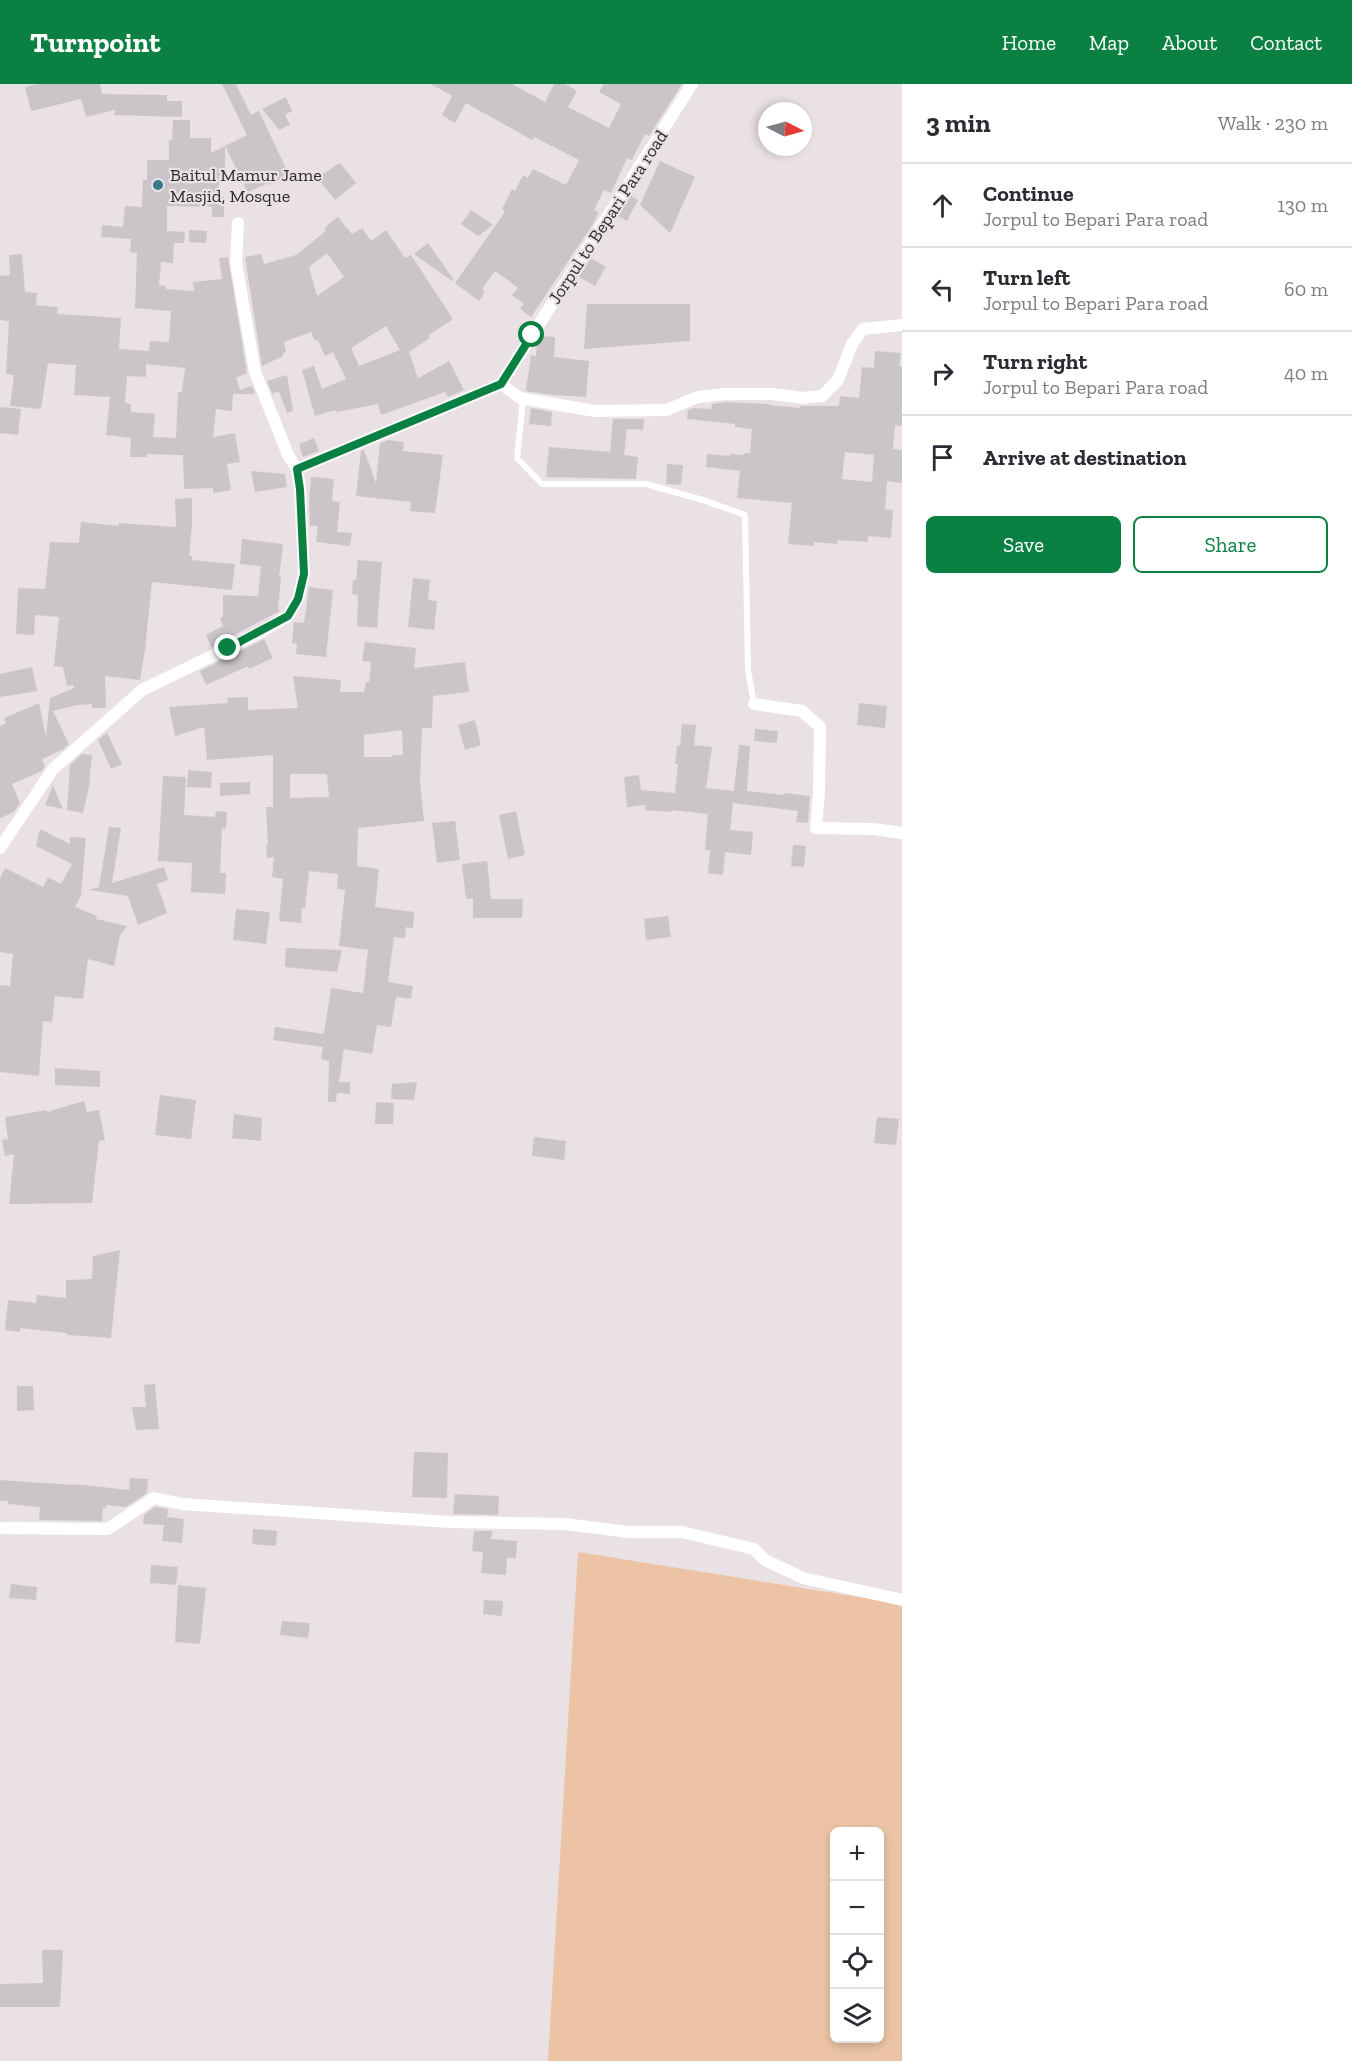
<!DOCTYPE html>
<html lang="en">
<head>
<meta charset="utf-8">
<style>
	body { margin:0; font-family:"Zilla Slab",serif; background:#f2f2f3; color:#2b2b33 }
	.controls { position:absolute; right:18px; bottom:18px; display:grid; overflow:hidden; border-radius:9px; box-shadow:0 3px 9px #0003 }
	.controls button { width:54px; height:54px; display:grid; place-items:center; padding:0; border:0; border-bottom:2px solid #e1e1e2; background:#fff; color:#2b2b33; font:30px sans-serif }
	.compass { position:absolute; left:758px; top:18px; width:54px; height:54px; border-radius:50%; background:#fff; box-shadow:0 3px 9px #0003; rotate:96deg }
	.stop { position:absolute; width:18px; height:18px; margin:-14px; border:4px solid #0b8043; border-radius:50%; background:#fff }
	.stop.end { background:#0b8043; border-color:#fff; box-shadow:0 2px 6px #0008 }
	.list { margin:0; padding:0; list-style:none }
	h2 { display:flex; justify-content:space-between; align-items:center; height:78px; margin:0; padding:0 24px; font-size:26px }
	h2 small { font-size:20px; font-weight:400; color:#7c7c81 }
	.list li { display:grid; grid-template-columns:39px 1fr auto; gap:18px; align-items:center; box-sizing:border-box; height:84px; padding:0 24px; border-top:2px solid #e1e1e2 }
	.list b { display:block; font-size:22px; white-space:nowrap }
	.list p { margin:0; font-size:20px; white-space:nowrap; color:#7c7c81 }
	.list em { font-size:20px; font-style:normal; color:#7c7c81 }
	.actions { display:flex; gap:12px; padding:18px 24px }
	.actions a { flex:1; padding:14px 0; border:2px solid #0b8043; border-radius:9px; text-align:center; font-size:21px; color:#0b8043 }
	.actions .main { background:#0b8043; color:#fff }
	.icon { flex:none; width:33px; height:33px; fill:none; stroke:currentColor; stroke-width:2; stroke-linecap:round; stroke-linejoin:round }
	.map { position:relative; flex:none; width:902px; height:1977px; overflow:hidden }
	header { display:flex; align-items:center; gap:36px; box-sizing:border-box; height:84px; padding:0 30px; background:#0b8043; color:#fff }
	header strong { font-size:28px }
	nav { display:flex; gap:33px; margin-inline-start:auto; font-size:21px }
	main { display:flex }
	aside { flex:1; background:#fff }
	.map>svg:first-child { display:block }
	.green { fill:#ecc4a5; fill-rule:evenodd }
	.building { fill:#cbc5ca; fill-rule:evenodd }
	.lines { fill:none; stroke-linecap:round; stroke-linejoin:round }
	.service { stroke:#fff; stroke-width:6 }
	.minor { stroke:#fff; stroke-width:12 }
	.route { stroke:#0b8043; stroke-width:8 }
	.poi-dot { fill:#357b88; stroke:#e9e1e3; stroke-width:2 }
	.labels { text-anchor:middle; stroke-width:4.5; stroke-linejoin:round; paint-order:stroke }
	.poi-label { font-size:18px; fill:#2e2a2b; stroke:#e9e1e3; text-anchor:start }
	.street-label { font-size:18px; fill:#2e2a2b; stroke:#e9e1e3 }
</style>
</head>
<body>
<header>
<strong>Turnpoint</strong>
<nav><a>Home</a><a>Map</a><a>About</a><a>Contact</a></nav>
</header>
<main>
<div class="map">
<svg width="902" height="1977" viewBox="0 0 902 1977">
	<rect width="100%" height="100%" fill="#e9e1e3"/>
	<path class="green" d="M578 1468 902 1520V1977H548ZM834 1748H880V1954H834Z"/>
	<path class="building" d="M38 0H100L102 10 167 11V17H182V33L114 31 115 26 86 33 81 15 31 27 25 3Z
		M222 0H236L251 31 259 27 289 91 269 101 268 99 251 107H247L225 62V89L219 92V113H224V133H212V123L167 122V147L185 148 184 159H174L173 179 161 178 159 201 166 202V205L194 207 193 198 222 195 219 174 228 173 247 289 236 294 240 306 252 302 255 310H233L232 327 216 325 213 353 235 349 240 378 227 380 231 406 213 409V404L184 405 183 371 147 370V373H130L131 354 106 351 110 313 74 311 76 281 48 279 41 325 10 322 14 291 6 290 9 237 0 236V192L10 191 9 171 22 170 25 208 37 209 36 221 58 223 57 230 121 234 119 265 149 267 150 257 169 258 171 227 135 224 137 169 130 168 131 155 101 153 102 141 123 143 125 122 142 123 143 96H147V76H169V56H172L173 36H190V54H211V69L247 51ZM146 280 185 284 182 308H178L176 354 153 353 155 330 131 328V320L125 319 127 292 146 293Z
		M431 0H512L545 18 554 0H565L577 7 568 23 609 44 621 20 599 8 604 0H682L649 52 645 50 632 76 627 74 611 109 604 106 594 126 599 128 593 140 531 233 520 225 524 220 512 211 518 204 495 187 482 205 485 208 479 217 455 199 505 128 502 125 512 105 515 107 523 91 528 94 533 85 566 101 579 76 534 53 532 56 466 19 455 39 442 31 452 12Z
		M286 13 292 27 285 31 290 41 279 46 262 25Z
		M660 77 695 93 670 149 640 121Z
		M340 79 356 99 335 116 317 94Z
		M631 112 638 116 627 137 618 132Z
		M471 126 493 141 478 152 461 140Z
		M338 133 352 150 362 144 371 157 386 146 405 174 411 171 453 235 429 251 430 254 409 268 418 294 449 277 464 306 448 313 445 308 381 331 378 320 336 328 335 326 332 327 315 332 302 286 314 282 322 305 346 295 333 268 325 272 318 256 315 257 311 248 284 258 286 268 283 269V272L262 282 245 173 261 170 264 180 296 171 326 147 324 144ZM327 169 344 193 317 212 309 183ZM386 242 400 266 359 282 351 264Z
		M189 146 207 147 206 159 189 158Z
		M428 159 454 196 452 197 414 170Z
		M591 174 606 183 595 202 579 193Z
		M587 220H690V257L584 265Z
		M541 252 555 253 554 273 589 277 586 313 553 311 526 307 531 271 536 272 537 259Z
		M875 267 901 269 899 282 902 283V342L895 341 893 365 902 366V399L887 397 885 425 893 426 891 454 868 452V458L837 456V460L814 458V462L788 460 792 419 737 414 740 387 706 383 707 370 729 372 730 370 744 371 745 369H750L752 345 735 343V340L687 335 688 326 693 324 711 325 712 320 724 318 770 320 769 321 800 324V322H839L840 312 859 314 862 283 874 284ZM845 368 874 371 872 398 842 395Z
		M287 291 293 327 287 329 279 308 274 309 273 311 267 297Z
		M0 323 21 325 18 351 0 349Z
		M531 324 552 328 551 342 529 340Z
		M613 335H644L643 346 627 345 624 371 638 373 636 395 546 393 549 363 610 368Z
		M314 354 319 367 303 373 299 360Z
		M388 356 404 358 403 367 443 371 435 429 410 427 411 418 356 412 361 367 364 366 376 399 380 359Z
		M667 380 683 381 681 401 666 400Z
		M251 387 285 390 287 403 255 408Z
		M311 393 334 395 332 417 340 418 337 448 352 449 350 462 316 458 318 442H310L309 418Z
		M192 414V441L189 472H192V476L235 480 232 506 152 498 145 565 140 596 105 592 106 624H92V620L77 621 53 627 69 660 62 666 42 675 45 682 42 687 12 700 20 719 14 728 0 734V642L6 639 4 634 39 619 46 653 50 614 74 604 73 601 67 602 63 583 54 582 59 533 35 531 34 551 16 550 18 504 45 505 50 458 79 459 81 438 119 442V439L176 443 175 415Z
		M242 455 283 460 279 493H281L278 525 280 527 211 563 206 551 223 542 220 534 223 533V511L258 512 261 482 240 480Z
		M358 476 382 478 377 544 357 542 358 511 352 510 353 496H356Z
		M413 494 430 496 428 516 437 517 434 546 408 543Z
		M309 503 333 506 326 573 296 570 297 560 292 559 294 538 304 539Z
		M264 555 273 574 249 585 248 582 206 601 200 587Z
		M365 558 416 564 414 584 465 578 469 608 433 612 432 644H422L420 698 424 737 358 744 357 782 379 785 375 823 414 828 413 844 406 843 405 854 394 853 388 898 413 902 411 915 396 913 391 943 377 941 372 970 344 965 339 998H350V1010L337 1009 336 1018H328L329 977 321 975 323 963 273 956 275 943 324 950 331 904 363 909 368 866 339 862 345 806 337 805 338 790 309 787 305 824H302L301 839 279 837 283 795 272 793 274 773 267 774 266 761H268L266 723H273V671L207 676 204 643 175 652 169 623 228 619 227 614 248 613V626L298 624 293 592 341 596 340 608H364L366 598H369L371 578 362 577ZM402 646 403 671H392V673H364V651ZM290 690H327L329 713 290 714Z
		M32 583 37 607 0 613V590Z
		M859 619 887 622 885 644 857 641Z
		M475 636 481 661 465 666 458 641Z
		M682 640 696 641 694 661 712 663 706 704 734 707 739 661 750 662 747 707 784 711 785 709 810 712 808 739 796 738 798 727 733 719 730 746 753 748 751 771 725 768 723 791 708 789 710 766H705L708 730 672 726V728L645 726V721L627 723 624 693 639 691 641 706 675 709 678 680H675L677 662H680Z
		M755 645 778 647 777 659 754 657Z
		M107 649 122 680 111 685 98 656Z
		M82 670 92 671 89 702 83 729 67 726 70 681Z
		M188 686 212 688 211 704 187 703Z
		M163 692 186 693 184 731 215 733 216 727 227 728 226 745 222 744 220 789H226L225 810 191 808 192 779 158 777Z
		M250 698V710L220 712V699Z
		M53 701 63 725 45 721Z
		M516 727 525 771 508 775 499 731Z
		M455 737 460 776 437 779 432 739Z
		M109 743 121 744 112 799 164 783 168 796 157 800 167 829 138 841 128 812 89 806 99 803Z
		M40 745 70 760V753L85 754 86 752 81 811 75 823 97 832 96 835 127 842 120 851 114 882 88 875 83 915 55 912 52 938 43 937 39 992 0 988V901L10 902 13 870 0 868V794L5 784 43 803 48 793 61 800 72 780 36 762Z
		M793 761 806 762 804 783 791 782Z
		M487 777 491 815H523L522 834H473V814L466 815 462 780Z
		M236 825 270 828 266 860 233 856Z
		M668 832 671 853 646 856 644 835Z
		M286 864 342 866 337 888 285 883Z
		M55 984 100 987V1003L55 1001Z
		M417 998 414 1016 391 1015 392 1000Z
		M160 1011 196 1016 191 1055 155 1051Z
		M84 1017 87 1028 99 1026 105 1056 99 1057 92 1119 9 1120 14 1070 5 1072 2 1056 8 1055 5 1033 47 1026V1028Z
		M376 1018 394 1019 393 1040H375Z
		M234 1030 262 1034 261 1057 232 1054Z
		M877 1033 899 1035 896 1061 874 1059Z
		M534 1053 566 1057 564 1076 532 1072Z
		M120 1166 111 1254 67 1251V1249L20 1244V1248L5 1246 8 1216 36 1219 37 1211 66 1214V1196L92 1195 93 1172Z
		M155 1300 159 1345 136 1346 132 1323H146L144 1301Z
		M17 1302H33L34 1326 17 1327Z
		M414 1368 448 1369 447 1414 412 1413Z
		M130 1394 148 1395 147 1409 126 1423 106 1421V1424L103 1423 102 1437 39 1436 40 1423 8 1420V1417H0V1396L74 1401V1400L129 1406Z
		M455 1410 499 1412 498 1431 453 1430Z
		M155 1423 168 1425 167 1433 184 1435 182 1459 162 1457 164 1441 143 1440 144 1431Z
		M253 1445 277 1447 276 1462 252 1460Z
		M474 1447H492L491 1455 517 1457 516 1474H507L506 1491 481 1489 483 1468 472 1467Z
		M151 1481 178 1483 176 1501 150 1499Z
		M11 1500 37 1503 36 1516 9 1514Z
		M178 1501 206 1504 200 1560 175 1558Z
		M484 1516 503 1517 502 1532 483 1530Z
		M282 1537 310 1539 308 1554 280 1551Z
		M42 1866H63L60 1923H0V1900L43 1899Z"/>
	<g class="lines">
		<path class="service" d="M523 315 517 374 542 400H646L706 417 745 431 748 586 754 620"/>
		<path class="minor" d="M238 139 236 179 255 288 288 371 297 385
			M501 300 520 314 595 327 666 326 698 313 724 310H772L803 314 822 312 838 296 852 260 863 245 902 241
			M754 620 802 627 820 643 819 708 816 744 874 745 902 749
			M0 764 53 685 142 606 259 549 288 532 298 515 304 490 300 405 297 385 501 300 692 0
			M0 1444 108 1445 154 1414 182 1420 450 1438 565 1440 629 1448H682L754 1465 765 1476 803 1494 902 1516"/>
	</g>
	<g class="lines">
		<path class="route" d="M228 564 288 532 298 515 304 490 300 405 297 385 501 300 532 251"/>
	</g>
	<circle class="poi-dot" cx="158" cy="101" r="6"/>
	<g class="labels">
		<g class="poi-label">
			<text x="170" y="97">Baitul Mamur Jame<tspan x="170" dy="21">Masjid, Mosque</tspan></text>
		</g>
		<g class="street-label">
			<text transform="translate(608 133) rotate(-57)" y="6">Jorpul to Bepari Para road</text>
		</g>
	</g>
</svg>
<div class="controls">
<button>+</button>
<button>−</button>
<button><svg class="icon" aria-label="locate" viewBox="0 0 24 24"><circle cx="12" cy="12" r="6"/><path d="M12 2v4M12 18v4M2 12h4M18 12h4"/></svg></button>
<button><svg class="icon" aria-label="layers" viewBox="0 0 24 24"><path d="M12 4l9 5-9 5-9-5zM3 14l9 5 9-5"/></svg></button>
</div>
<svg class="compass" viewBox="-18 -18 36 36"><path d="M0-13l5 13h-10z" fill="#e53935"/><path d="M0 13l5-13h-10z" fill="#7c7c81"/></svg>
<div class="stop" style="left:532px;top:251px"></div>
<div class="stop end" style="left:228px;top:564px"></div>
</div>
<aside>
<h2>3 min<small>Walk · 230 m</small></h2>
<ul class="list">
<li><svg class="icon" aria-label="ahead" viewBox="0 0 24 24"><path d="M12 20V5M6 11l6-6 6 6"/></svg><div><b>Continue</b><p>Jorpul to Bepari Para road</p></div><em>130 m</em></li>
<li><svg class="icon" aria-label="left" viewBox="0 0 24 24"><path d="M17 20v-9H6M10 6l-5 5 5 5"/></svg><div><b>Turn left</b><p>Jorpul to Bepari Para road</p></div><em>60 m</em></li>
<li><svg class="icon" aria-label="right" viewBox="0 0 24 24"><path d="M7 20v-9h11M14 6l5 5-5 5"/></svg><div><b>Turn right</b><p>Jorpul to Bepari Para road</p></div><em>40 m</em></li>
<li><svg class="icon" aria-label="arrive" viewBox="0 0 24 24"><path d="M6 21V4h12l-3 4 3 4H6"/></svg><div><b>Arrive at destination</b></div></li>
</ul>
<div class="actions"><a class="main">Save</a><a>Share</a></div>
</aside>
</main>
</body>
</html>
